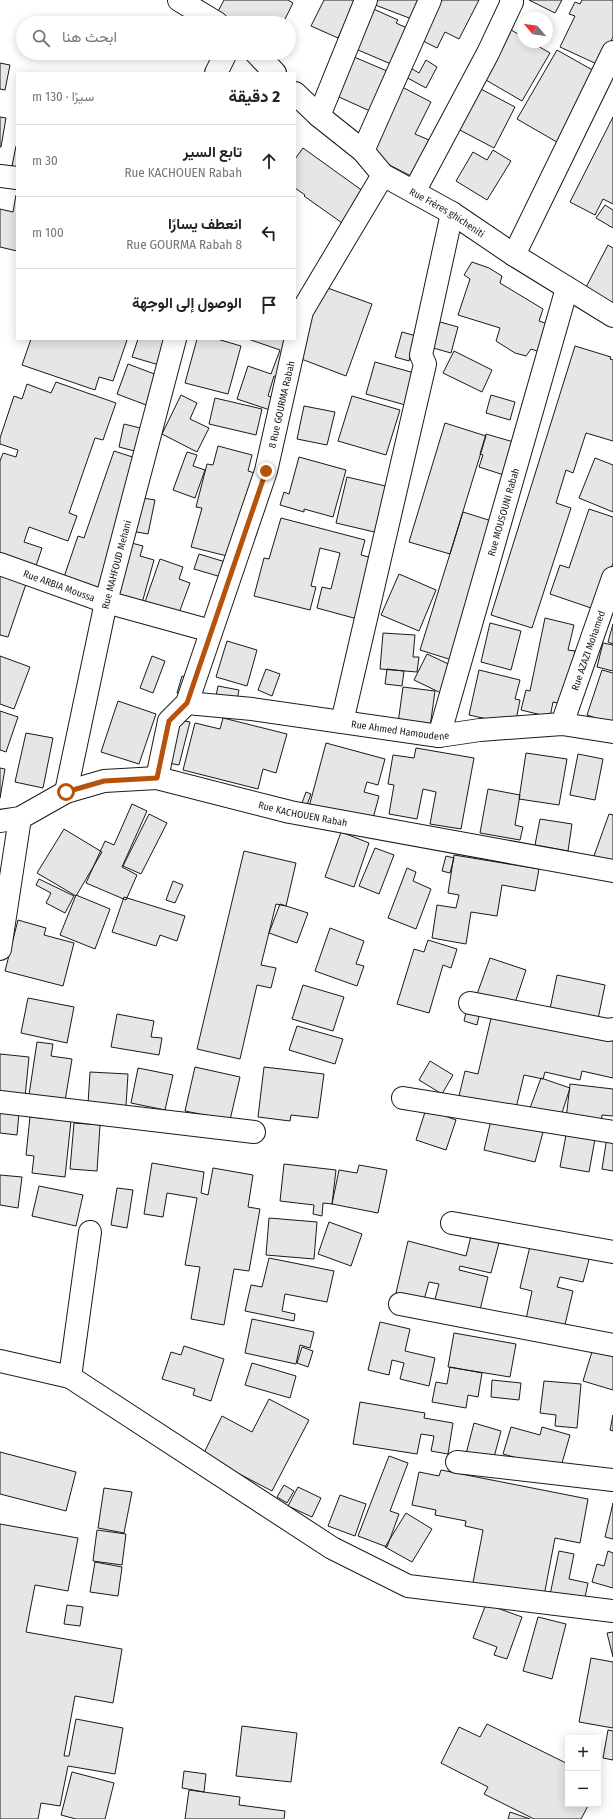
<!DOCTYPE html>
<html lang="ar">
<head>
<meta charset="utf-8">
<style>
	body { margin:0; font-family:"Fira Sans Condensed",Vazirmatn,sans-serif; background:#f2f2f2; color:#222; direction:rtl }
	.controls { position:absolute; right:12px; bottom:12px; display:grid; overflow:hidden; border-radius:0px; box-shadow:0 2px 10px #0003 }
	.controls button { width:36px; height:36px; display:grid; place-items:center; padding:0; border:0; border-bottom:1px solid #e0e0e0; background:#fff; color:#222; font:20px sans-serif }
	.compass { position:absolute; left:517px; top:12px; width:36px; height:36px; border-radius:50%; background:#fff; box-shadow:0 2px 10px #0003; rotate:299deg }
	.stop { position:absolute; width:12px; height:12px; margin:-9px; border:3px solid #b45309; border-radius:50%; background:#fff }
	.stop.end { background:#b45309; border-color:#fff; box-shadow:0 1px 4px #0008 }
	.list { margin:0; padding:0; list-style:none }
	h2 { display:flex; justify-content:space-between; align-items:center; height:52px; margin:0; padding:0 16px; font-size:17px }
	h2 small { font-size:13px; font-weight:400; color:#767676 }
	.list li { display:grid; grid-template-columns:26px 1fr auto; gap:12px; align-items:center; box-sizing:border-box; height:72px; padding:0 16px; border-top:1px solid #e0e0e0 }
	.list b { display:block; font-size:15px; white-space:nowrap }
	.list p { margin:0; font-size:13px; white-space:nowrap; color:#767676 }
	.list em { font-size:13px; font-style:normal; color:#767676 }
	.icon { flex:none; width:22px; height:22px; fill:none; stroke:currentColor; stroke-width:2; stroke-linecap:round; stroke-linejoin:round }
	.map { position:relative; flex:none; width:613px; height:1819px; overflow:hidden; direction:ltr }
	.search { position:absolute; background:#fff; box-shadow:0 2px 10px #0003; left:16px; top:16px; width:280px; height:44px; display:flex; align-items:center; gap:10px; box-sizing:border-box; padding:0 14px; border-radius:22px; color:#767676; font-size:15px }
	.panel { position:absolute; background:#fff; box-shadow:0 2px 10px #0003; left:16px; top:72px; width:280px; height:268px; border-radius:0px; direction:rtl }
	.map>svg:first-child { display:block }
	.building { fill:#e6e6e6; stroke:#1a1a1a }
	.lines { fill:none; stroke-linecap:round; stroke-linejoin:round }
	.minor-casing { stroke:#1a1a1a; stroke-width:24 }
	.minor { stroke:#fff; stroke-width:22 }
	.route { stroke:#b45309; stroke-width:5 }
	.labels { text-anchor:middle; stroke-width:3; stroke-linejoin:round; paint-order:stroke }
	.street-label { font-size:10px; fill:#1a1a1a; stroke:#fff }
</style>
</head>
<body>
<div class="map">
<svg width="613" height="1819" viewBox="0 0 613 1819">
	<rect width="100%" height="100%" fill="#fff"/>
	<path class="building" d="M224 0H288L293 3 283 23H227L215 17Z
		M324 0H356L338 38 311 26Z
		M371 0H425L417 21 370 3Z
		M441 0H479L459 39 445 32 437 48 421 40Z
		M529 0H562L555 13Z
		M582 0H613V37L599 65 560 47 575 16 569 14 575 2 580 4Z
		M369 7 398 20 396 23 407 28 391 64 351 47Z
		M508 28 523 37V42H531L550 53 522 101 479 76Z
		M557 50 596 72 562 145 517 119Z
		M347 54 387 71 370 111 330 93Z
		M426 60 437 67 426 88 404 76 409 67 419 73Z
		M0 63 10 65 5 90 0 89Z
		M402 87 431 102 415 134 429 140 411 176 368 154Z
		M477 87 515 107 494 148 456 128Z
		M0 117 6 118 1 147H0Z
		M613 117V204L603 199 595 215 570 202Z
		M16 146H17V167L12 166Z
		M303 148 367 194 345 225 304 196 305 195 295 188V159Z
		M493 150 511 161 487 200 456 181 473 152 487 160Z
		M16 195H17V251L0 247V209L13 212Z
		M605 205 613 210V228L596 218Z
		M608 245 613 248V309L583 293Z
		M472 262 489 268 502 276 500 283 543 309 539 321 551 325 543 353 531 349 526 356 515 353 496 341 500 328 458 315 470 279 464 275Z
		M322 286 372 304 346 376 296 357Z
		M433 320 458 327 451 353 426 346Z
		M402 332 416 336 409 361 395 357Z
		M31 339H124L127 340 113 381 99 377 95 390 22 365Z
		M138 339H175L166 367 132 357Z
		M197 339H217L241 346 228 394 185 383Z
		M248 339H289L282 379 274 376 268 396 277 399 273 411 237 399 248 366 271 374 280 350Z
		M575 346 611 357 610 359 613 360V441L586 433 573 473 566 470 556 503 571 508 532 628 491 615Z
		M454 351 492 370 482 392 443 373Z
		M375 362 418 374 409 406 366 394Z
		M128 364 173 381 162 411 117 394Z
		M56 382 116 403 103 440 95 438 69 513 77 516 68 541 29 527 24 542 42 548 36 566 0 554V461L3 453 16 457 18 450 0 444V438L14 396 22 399 27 384 51 393Z
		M181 395 197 403 190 419 209 428 197 452 162 434Z
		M491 395 515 402 510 420 486 413Z
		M352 396 400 410 386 455 338 441Z
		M215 398 262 409 256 435 209 424Z
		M304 406 335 412 327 445 297 439Z
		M445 423 486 436 450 554 409 542Z
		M124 424 148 430 142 453 119 447Z
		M486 434 517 443 507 476 479 467 483 455 480 454Z
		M218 446 252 455 248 471 258 474 231 557 191 547 202 508 196 507 207 464 213 465Z
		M114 451 148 462 104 591 64 577 78 536 84 538Z
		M187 452 197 455 193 466 205 470 195 498 173 490Z
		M299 457 346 470 333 517 304 509V512L280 505 284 492 289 494Z
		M595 458 613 465V512L579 498Z
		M347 477 394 488 383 534 336 523Z
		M137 497 155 500 148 534 131 531Z
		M589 509 613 517V563L597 610 550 594 560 565 569 568Z
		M463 512 498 523 452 660 420 650Z
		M281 518 365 540 361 555 377 559 361 620 317 608 322 587 331 589 340 553 320 548 311 586 316 587 310 610 254 596 264 558 269 559Z
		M124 541 143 546 140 556 154 560 142 603 108 593Z
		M199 554 232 564 228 579 194 569Z
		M160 559 183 567 179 579 190 583 179 613 145 602Z
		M399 574 436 590 419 631 381 615Z
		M0 575 26 584 8 637 0 635Z
		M545 618 574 625 568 650 575 651 563 704 553 702 550 717 521 710 526 690 530 691Z
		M490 623 521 631 511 670 481 662Z
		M613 624V644L608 642Z
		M383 633 415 635 413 657H419L417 672 380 669Z
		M227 641 257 650 247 686 216 677Z
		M603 643 613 645V671L597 667Z
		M427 654 455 667 443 694 414 680Z
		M0 656 30 667 14 709 0 704Z
		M152 656 165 661 153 693 140 688Z
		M266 669 280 674 272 696 258 690Z
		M387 669 404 671 402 686 385 684Z
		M479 670 520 680 515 699 520 700 515 725 469 715Z
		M602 670 613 673V724L587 715Z
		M182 676 190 678 185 695 177 693Z
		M218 686 239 690 234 715 213 711Z
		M403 687 435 691 430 727 398 723Z
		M118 701 156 714 139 764 101 752Z
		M0 711 18 717 6 752 0 750Z
		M223 718 287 734 276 773 263 769 258 789 183 770 195 723 220 729Z
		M179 720 190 722 179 765 168 763Z
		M26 733 53 738 43 788 15 782Z
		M326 743 385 759 378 785 367 782 364 792 379 796 371 826 309 807Z
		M416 748 474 758 461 829 430 824 436 792 423 789 417 819 389 814 394 785 388 784 393 755 414 758Z
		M526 753 567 759 559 805 519 799Z
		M578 754 603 759 595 800 570 795Z
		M0 768 5 769 0 798Z
		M488 789 520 795 515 825 523 827 520 840 480 833Z
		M306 792 311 794 307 805 302 803Z
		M132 804 147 811 122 867 137 875 126 900 86 883 105 841 114 845Z
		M149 814 167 823 141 874 123 866Z
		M609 814 613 815V862L594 856Z
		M540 819 572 824 568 851 535 845Z
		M64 829 102 852 76 896 37 873Z
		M341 832 369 843 354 887 325 877Z
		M375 848 394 855 379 894 359 886Z
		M244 851 296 863 286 906 276 904 261 965 276 968 271 988 257 985 240 1059 197 1049Z
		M454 855 539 869 535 891 502 885 497 916 471 912 466 944 432 938 437 905 456 908 459 895 448 893Z
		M446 856 454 858 450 873 442 871Z
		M407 868 416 872 413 881 431 889 416 929 388 918Z
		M39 879 74 896 65 913 46 903 51 893 36 885Z
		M173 881 183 885 175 903 166 900Z
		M76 895 110 909 95 949 60 935Z
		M124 897 185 916 177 941 160 935 156 946 112 932Z
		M280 904 308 913 297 943 269 933Z
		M18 920 46 928 44 935 74 943 63 986 5 971Z
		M330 928 364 941 356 964 364 966 357 986 315 971Z
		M428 940 457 949 451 968 443 965 429 1013 397 1004 414 949 424 952Z
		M490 958 526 970 513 1009 476 997Z
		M557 975 605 985 598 1019 550 1009Z
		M303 985 344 997 333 1031 292 1019Z
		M28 998 74 1007 67 1043 21 1033Z
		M467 1008 480 1011 477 1025 464 1021Z
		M117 1014 154 1021 151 1037 162 1038 159 1055 111 1047Z
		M492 1014 613 1041V1078L582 1071 580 1080 545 1072 543 1079 524 1075 516 1108 459 1096 465 1071 478 1074Z
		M297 1026 343 1039 335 1064 289 1050Z
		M37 1042 53 1044 51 1056 72 1059 65 1101 29 1095Z
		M0 1054 29 1057 25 1097 0 1094Z
		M430 1061 453 1075 442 1094 419 1080Z
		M195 1067 240 1077 230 1120 185 1111Z
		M264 1067 324 1074 318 1118 291 1115 290 1121 258 1117Z
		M138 1068 173 1075 165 1110 131 1103Z
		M90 1072 128 1074 126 1106 88 1104Z
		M541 1078 570 1088 560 1119 530 1108Z
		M570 1084 613 1089V1116L602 1115 601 1124 566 1119Z
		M426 1109 456 1120 446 1150 416 1140Z
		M0 1111 19 1113 17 1135 0 1133Z
		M30 1117 71 1121 65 1177 32 1173 34 1156 26 1155Z
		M491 1120 543 1132 535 1162 484 1150Z
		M74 1123 100 1125 97 1171 70 1169Z
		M566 1135 595 1139 589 1172 560 1167Z
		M607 1137 613 1138V1171L602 1169Z
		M152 1163 204 1172 201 1193 208 1195 213 1168 253 1175 248 1207 260 1209 249 1271 234 1269 224 1325 191 1319 200 1267 185 1265 197 1198 167 1193 163 1217 144 1214Z
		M284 1164 336 1170 332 1204 323 1203 322 1216 313 1214 314 1205 280 1201Z
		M359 1165 387 1170 378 1213 332 1204 339 1170 357 1173Z
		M0 1175 22 1177 18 1208 0 1205Z
		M39 1186 83 1195 76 1226 32 1216Z
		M117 1188 133 1190 127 1228 111 1225Z
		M269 1218 317 1222 314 1259 266 1255Z
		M329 1222 362 1234 351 1266 318 1254Z
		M471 1236 499 1243 491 1273 460 1266 459 1270 488 1277 479 1314 434 1303 439 1284 429 1282 424 1300 396 1293 408 1241 466 1256Z
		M531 1242 590 1256 583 1282 560 1277 557 1287 573 1291 563 1333 525 1324 532 1291 520 1288Z
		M269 1258 334 1271 327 1302 285 1294 282 1311 295 1314 294 1321 245 1311 251 1285 262 1287Z
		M252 1319 314 1332 310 1348 300 1345 296 1364 245 1353Z
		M380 1322 410 1329 405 1351 435 1358 429 1386 400 1379 404 1363 392 1360 389 1375 368 1370Z
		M454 1333 516 1344 510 1377 448 1367Z
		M594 1345 613 1350V1390L583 1381Z
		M184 1346 224 1359 211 1401 193 1395 195 1389 162 1379 171 1352 181 1355Z
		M302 1347 313 1351 308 1367 297 1363Z
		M252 1363 296 1376 290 1398 245 1385Z
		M450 1367 482 1373 478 1397 468 1395 466 1408 432 1402 436 1382 447 1384Z
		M492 1380 521 1383 519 1400 491 1397Z
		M544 1381 581 1384 577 1428 555 1426 556 1415 540 1413Z
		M269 1399 309 1420 272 1491 203 1455 222 1416 252 1432Z
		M360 1402 425 1413 424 1418 453 1423 448 1454 431 1451 434 1436 421 1434 417 1454 353 1444Z
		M613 1415V1431L610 1430Z
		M474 1423 501 1431 493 1461 466 1454Z
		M511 1427 540 1435 542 1427 570 1435 560 1470 503 1454Z
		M0 1452 76 1472 66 1511 0 1494Z
		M389 1456 408 1463 390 1511 399 1514 387 1547 358 1536Z
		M441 1470 588 1499 580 1543 555 1538 544 1596 472 1588 483 1530 465 1526 466 1521 435 1515 436 1510 412 1505 419 1472 439 1476Z
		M284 1485 294 1491 287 1503 277 1497Z
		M298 1487 321 1498 312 1517 288 1506Z
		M104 1488 132 1492 124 1533 98 1528Z
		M340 1495 366 1504 355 1536 328 1526Z
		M613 1503V1539L605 1537Z
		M406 1513 432 1529 412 1562 385 1547Z
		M0 1524 78 1538 68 1591 35 1585 26 1632 122 1649 113 1703 75 1696 64 1756H69L76 1719 123 1728 115 1774 68 1766 60 1806 41 1803 38 1819H0Z
		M97 1530 126 1534 122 1565 93 1561Z
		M559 1551 574 1554 569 1579 588 1583 584 1602 550 1595Z
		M608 1551 613 1553V1588L592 1582 597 1564 604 1566Z
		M95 1562 122 1567 118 1596 90 1592Z
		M486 1604 522 1617 507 1659 494 1655 497 1647 473 1638Z
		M67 1605 83 1607 80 1626 64 1624Z
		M538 1617 566 1624 552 1679 523 1671Z
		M613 1632V1657L607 1633Z
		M591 1658 613 1662V1728L579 1722Z
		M487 1724 568 1764V1804H589L581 1819H534L484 1794 488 1787 441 1763 459 1727 480 1737Z
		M242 1726 297 1733 291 1782 236 1776Z
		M608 1730 613 1731V1760L603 1758Z
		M184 1771 206 1774 204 1792 182 1788Z
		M72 1772 114 1783 105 1819H76L61 1815Z
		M189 1790 240 1797 239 1805 285 1811 284 1819H185Z
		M510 1812 530 1819H508Z"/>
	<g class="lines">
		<g class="minor-casing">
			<g id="minor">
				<path d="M179 0 217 23"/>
				<path d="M256 53 275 73"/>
				<path d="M216 73 226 53"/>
				<path id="s1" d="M295 93 319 116 363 151 383 175 452 213 514 255 613 316"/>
				<path d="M319 116 366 0"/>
				<path d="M363 151 430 0"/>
				<path d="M0 176 17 178"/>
				<path d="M414 192 488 53 512 2 511 0"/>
				<path d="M514 255 613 52"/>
				<path id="s2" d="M0 564 106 602 211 631"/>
				<path id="s3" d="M187 703 252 709 439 736 480 730 562 724 613 732"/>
				<path d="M342 722 425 364 421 355 452 213"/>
				<path id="s4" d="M562 724 613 578"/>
				<path id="s5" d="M439 736 567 288"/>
				<path id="s6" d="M157 778 169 721 187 703 266 471 302 311 383 175"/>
				<path id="s7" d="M66 792 106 602 175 339"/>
				<path id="s8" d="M0 821 20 818 66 792 104 781 157 778 290 812 613 871"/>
				<path d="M0 949 20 818"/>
				<path d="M470 1003 608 1030 613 1029"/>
				<path d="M403 1098 613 1132"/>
				<path d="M0 1102 254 1132"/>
				<path d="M452 1223 613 1252"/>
				<path d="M400 1304 613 1345"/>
				<path d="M0 1361 70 1377 332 1548 408 1586 613 1611"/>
				<path d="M70 1377 90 1232"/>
				<path d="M457 1462 613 1480"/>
			</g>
		</g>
		<use href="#minor" class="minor"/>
	</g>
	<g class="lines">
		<path class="route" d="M66 792 104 781 157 778 169 721 187 703 266 471"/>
	</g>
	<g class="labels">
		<g class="street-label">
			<text dy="4" stroke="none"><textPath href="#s1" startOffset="195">Rue Frères ghicheniti</textPath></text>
			<text dy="4" stroke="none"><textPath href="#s6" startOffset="397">8 Rue GOURMA Rabah</textPath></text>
			<text dy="4" stroke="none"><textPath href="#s5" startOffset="233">Rue MOUSOUNI Rabah</textPath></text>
			<text dy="4" stroke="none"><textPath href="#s7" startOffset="233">Rue MAHFOUD Mehani</textPath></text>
			<text dy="4" stroke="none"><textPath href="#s2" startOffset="63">Rue ARBIA Moussa</textPath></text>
			<text dy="4" stroke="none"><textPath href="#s4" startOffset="78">Rue AZAZI Mohamed</textPath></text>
			<text dy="4" stroke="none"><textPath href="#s3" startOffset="215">Rue Ahmed Hamoudene</textPath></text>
			<text dy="4" stroke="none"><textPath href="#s8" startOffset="316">Rue KACHOUEN Rabah</textPath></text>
		</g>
	</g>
</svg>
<div class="controls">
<button>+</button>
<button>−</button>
</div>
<svg class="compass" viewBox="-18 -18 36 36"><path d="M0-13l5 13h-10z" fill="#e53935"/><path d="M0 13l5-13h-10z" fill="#767676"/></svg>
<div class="stop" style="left:66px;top:792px"></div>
<div class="stop end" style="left:266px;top:471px"></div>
<div class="search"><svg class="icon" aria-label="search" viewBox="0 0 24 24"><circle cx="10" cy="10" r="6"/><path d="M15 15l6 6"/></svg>ابحث هنا</div>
<section class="panel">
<h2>2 دقيقة<small>سيرًا · 130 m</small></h2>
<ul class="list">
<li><svg class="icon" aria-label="ahead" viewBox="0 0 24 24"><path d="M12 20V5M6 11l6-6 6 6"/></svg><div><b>تابع السير</b><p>Rue KACHOUEN Rabah</p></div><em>30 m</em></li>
<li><svg class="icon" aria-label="left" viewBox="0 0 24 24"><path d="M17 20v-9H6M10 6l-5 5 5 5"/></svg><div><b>انعطف يسارًا</b><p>8 Rue GOURMA Rabah</p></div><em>100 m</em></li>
<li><svg class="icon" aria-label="arrive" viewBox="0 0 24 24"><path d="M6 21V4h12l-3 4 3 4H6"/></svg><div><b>الوصول إلى الوجهة</b></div></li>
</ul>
</section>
</div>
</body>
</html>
